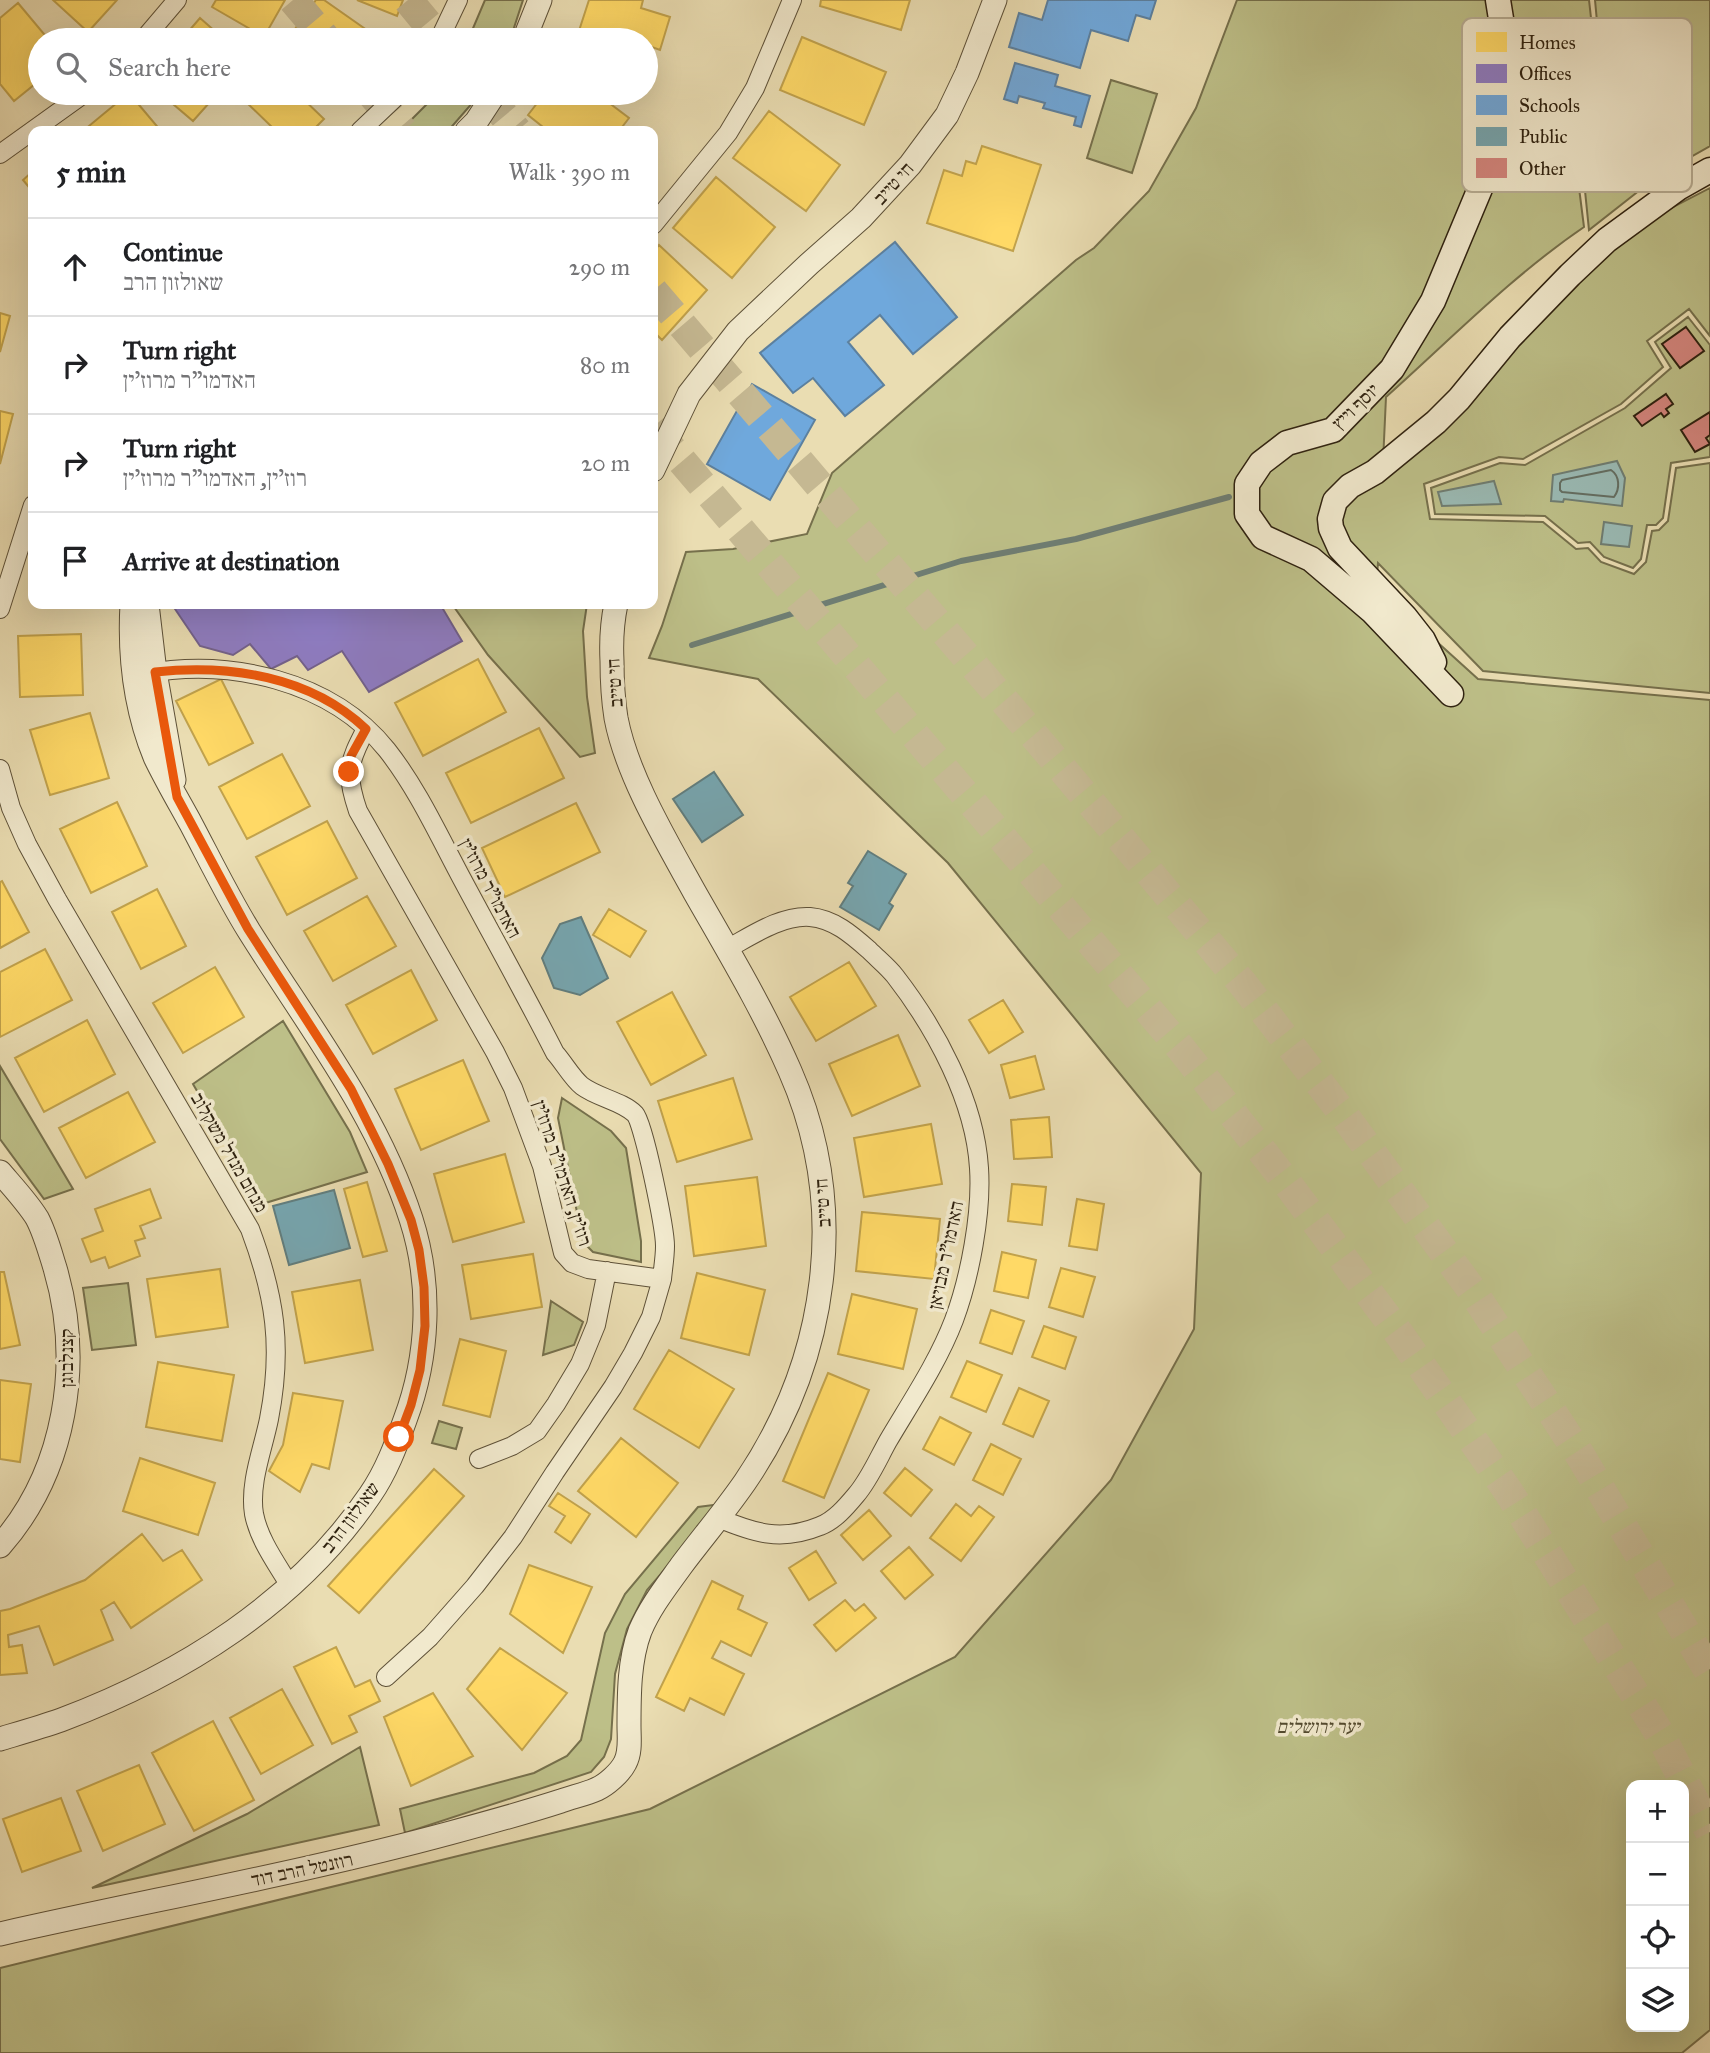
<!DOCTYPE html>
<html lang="en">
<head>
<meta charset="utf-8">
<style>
	body { margin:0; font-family:"IM FELL Great Primer","Frank Ruhl Libre",serif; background:#f2f2f2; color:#202124 }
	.controls { position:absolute; right:21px; bottom:21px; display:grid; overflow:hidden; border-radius:14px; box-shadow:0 7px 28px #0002 }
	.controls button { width:63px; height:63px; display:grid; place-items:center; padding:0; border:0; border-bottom:2px solid #e0e0e0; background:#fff; color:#202124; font:35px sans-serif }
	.stop { position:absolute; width:21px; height:21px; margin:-16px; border:5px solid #ea580c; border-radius:50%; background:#fff }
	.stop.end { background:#ea580c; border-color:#fff; box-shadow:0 2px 7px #0008 }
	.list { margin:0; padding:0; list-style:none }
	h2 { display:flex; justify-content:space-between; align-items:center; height:91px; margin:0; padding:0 28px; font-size:30px }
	h2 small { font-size:23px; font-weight:400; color:#757577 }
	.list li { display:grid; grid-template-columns:46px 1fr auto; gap:21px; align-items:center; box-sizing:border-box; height:98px; padding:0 28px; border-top:2px solid #e0e0e0 }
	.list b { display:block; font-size:26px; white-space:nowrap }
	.list p { margin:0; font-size:23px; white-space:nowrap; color:#757577 }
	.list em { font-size:23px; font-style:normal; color:#757577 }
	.icon { flex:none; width:38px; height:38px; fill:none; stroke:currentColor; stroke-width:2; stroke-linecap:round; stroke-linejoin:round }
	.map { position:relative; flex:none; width:1710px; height:2053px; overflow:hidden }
	.search { position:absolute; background:#fff; box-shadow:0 7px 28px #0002; left:28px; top:28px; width:630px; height:77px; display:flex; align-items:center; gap:18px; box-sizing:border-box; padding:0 24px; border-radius:38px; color:#757577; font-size:26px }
	.panel { position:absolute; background:#fff; box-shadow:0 7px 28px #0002; left:28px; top:126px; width:630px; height:483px; border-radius:14px }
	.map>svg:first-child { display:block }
	.green { fill:#bdbf88; stroke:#76704c; stroke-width:2; fill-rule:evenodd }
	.water { fill:#9abab4; stroke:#6f7d72; stroke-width:2 }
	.homes { fill:#ffd966; stroke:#c1a24c; stroke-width:2 }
	.offices { fill:#8e7cc3; stroke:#72618d; stroke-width:2 }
	.schools { fill:#6fa8dc; stroke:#5c809f; stroke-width:2 }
	.public { fill:#76a5af; stroke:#617e7f; stroke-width:2 }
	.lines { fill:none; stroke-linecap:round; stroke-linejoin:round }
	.shore { stroke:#646e62; stroke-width:2 }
	.stream { stroke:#6f7d72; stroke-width:6 }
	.building { fill:#d3857d; stroke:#2f2210; stroke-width:2 }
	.trunk-tunnel { stroke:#c5b892; stroke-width:30; stroke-dasharray:30 15; stroke-linecap:butt }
	.minor-casing { stroke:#5e5138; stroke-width:20 }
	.tertiary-casing { stroke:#5e5138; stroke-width:25 }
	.secondary-casing { stroke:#2f2210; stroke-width:27 }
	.minor { stroke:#f1e9cd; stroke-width:18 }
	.tertiary { stroke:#f1e9cd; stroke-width:23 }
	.secondary { stroke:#f1e9cd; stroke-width:24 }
	.route { stroke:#ea580c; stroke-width:9 }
	.labels { text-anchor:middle; stroke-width:7; stroke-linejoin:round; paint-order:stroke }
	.street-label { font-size:19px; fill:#2f2210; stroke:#f1e9cd }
	.park-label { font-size:19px; font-style:italic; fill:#52492e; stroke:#f1e9cd }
	.key { fill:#f1e9cd; stroke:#b7ad94; stroke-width:2 }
	.key-label { font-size:19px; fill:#2f2210 }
</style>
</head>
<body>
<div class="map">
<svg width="1710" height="2053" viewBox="0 0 1710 2053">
	<rect width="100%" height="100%" fill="#eaddb2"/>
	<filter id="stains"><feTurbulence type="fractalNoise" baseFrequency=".00286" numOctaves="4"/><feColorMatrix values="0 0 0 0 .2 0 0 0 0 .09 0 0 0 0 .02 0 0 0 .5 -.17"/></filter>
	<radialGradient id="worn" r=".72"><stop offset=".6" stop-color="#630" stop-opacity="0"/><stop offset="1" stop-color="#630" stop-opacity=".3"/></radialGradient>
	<path class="green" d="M485 0H523L510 40H468Z
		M1237 0H1589L1595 54 1594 108 1577 172 1584 227C1512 276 1451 339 1386 397L1383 462 1578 275 1669 209 1710 188V336L1689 309 1647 341 1663 367 1621 404 1523 459 1499 457 1424 484 1430 519 1543 522 1576 549 1588 548 1601 562 1634 574 1646 562 1652 531 1659 530 1668 521 1676 468 1710 463V693L1483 671 1378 563 1377 575 1404 612 1478 679 1710 700V2030L1682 2053H0V1968L650 1809 955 1657 1111 1480 1194 1329 1201 1173 948 863 758 679 649 658 662 626 686 552 733 549 807 534 832 473 1076 260 1094 248 1149 191 1196 108ZM1631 1785H1684V2027H1631Z
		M1595 0H1710V146L1659 175 1589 230 1583 171 1599 109 1600 54Z
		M1111 80 1157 94 1132 173 1087 158Z
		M438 93H481L448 131H400Z
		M1688 317 1710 345V457L1671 463 1663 518 1656 525H1647L1641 559 1633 568 1604 557 1590 542 1578 543 1545 516 1435 514 1431 488 1500 463 1525 465 1625 408 1671 368 1655 342Z
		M452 604H587L583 631 587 697 595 753 580 757 488 655Z
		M283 1021 350 1132 367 1172 262 1204 193 1084Z
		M0 1066 73 1189 44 1199 0 1139Z
		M562 1098 611 1131 626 1148 641 1241V1262L593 1252 583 1242 558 1118Z
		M128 1283 136 1345 92 1350 83 1288Z
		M551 1301 583 1322 574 1345 543 1355Z
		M439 1421 462 1428 456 1449 432 1443Z
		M721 1504 647 1590 627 1629 615 1674 611 1739 604 1757 591 1772 405 1833 400 1809 534 1773 567 1756 581 1740 605 1633 625 1594 698 1507Z
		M360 1747 379 1825 92 1888 247 1814Z"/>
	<path class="water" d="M1617 461 1625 478 1622 506 1564 499 1563 502 1551 501 1553 475Z
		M1494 481 1501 504 1442 506 1438 492Z
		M1604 522 1632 526 1629 547 1601 544Z"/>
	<path class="homes" d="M53 0H117L88 32Z
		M216 0H285L264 37 212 7Z
		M316 0H324L381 40H287Z
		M357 0H403L397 16Z
		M589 0H643L641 8 670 17 660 50 652 47 646 66V40H576Z
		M821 0H910L901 30 820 6Z
		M18 3 49 40H40V80L14 101 0 84V18Z
		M200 18 225 40H181Z
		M802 37 886 72 864 125 780 90Z
		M129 93 161 131H83L101 116Z
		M160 93H218L193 121Z
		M255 93H297L324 119 312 131H276L246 102Z
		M545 93H596L629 118 619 131H548L528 115Z
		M769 111 840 165 806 211 733 158Z
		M982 146 1041 165 1013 251 927 223 944 170 962 176 966 161 976 164Z
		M33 171V192L23 180Z
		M716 177 775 227 732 278 673 228Z
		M659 245 707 290 662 340 653 331V252Z
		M0 313 10 316 0 352Z
		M0 411 13 414 0 464Z
		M81 634 83 695 20 697 18 636Z
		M478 659 506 712 423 756 395 703Z
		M221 679 253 743 209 765 176 701Z
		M90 713 109 778 50 795 30 730Z
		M539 728 564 778 471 823 446 773Z
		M282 754 310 806 247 839 219 787Z
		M117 802 147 866 91 893 60 829Z
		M576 803 600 852 505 897 482 848Z
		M327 821 357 878 287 915 256 857Z
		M2 881 29 932 0 948V882Z
		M157 889 186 946 141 969 112 912Z
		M367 896 396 946 333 981 304 931Z
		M609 909 646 931 630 957 593 935Z
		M45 949 72 1000 0 1037V972Z
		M849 962 876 1006 816 1041 790 997Z
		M215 967 244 1017 183 1053 153 1003Z
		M411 970 437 1020 373 1054 346 1005Z
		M672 992 706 1055 651 1085 617 1022Z
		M1003 1000 1023 1032 989 1053 969 1020Z
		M87 1020 115 1074 44 1112 15 1058Z
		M898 1035 920 1086 852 1116 829 1064Z
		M1035 1056 1044 1089 1010 1098 1001 1065Z
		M463 1060 489 1121 421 1150 395 1089Z
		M733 1078 752 1139 677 1162 658 1101Z
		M128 1092 155 1142 86 1178 59 1128Z
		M1049 1117 1052 1157 1014 1159 1011 1120Z
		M931 1124 942 1184 864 1197 854 1138Z
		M505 1154 524 1222 453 1242 434 1174Z
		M757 1177 766 1246 694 1256 685 1186Z
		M367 1182 387 1251 363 1257 344 1189Z
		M1012 1184 1046 1187 1042 1225 1008 1221Z
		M150 1189 161 1218 140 1226 145 1238 135 1241 140 1256 109 1268 105 1257 91 1262 82 1239 103 1231 95 1209Z
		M1077 1199 1104 1204 1097 1250 1069 1246Z
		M862 1212 940 1219 934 1279 856 1271Z
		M1002 1252 1036 1260 1028 1298 994 1291Z
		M533 1254 542 1307 471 1319 462 1265Z
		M1061 1268 1095 1277 1083 1317 1049 1307Z
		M220 1269 228 1327 156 1337 147 1279Z
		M0 1272H4L20 1345 0 1349Z
		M697 1273 765 1290 749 1355 681 1338Z
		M360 1280 373 1350 305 1363 292 1292Z
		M852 1294 917 1309 903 1369 838 1354Z
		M991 1310 1024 1321 1012 1354 980 1343Z
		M1044 1326 1076 1337 1065 1369 1032 1357Z
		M460 1339 506 1351 490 1417 443 1405Z
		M669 1350 734 1389 699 1448 634 1409Z
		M967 1361 1002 1375 986 1412 951 1397Z
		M158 1362 234 1375 222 1441 146 1427Z
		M828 1373 869 1390 824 1498 783 1481Z
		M0 1380 31 1384 20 1462 0 1459Z
		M1019 1388 1049 1401 1033 1437 1003 1424Z
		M293 1393 343 1401 329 1469 312 1464 300 1492 269 1471 283 1445Z
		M940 1417 971 1433 954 1465 923 1449Z
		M621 1438 678 1483 636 1537 578 1491Z
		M991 1444 1021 1459 1003 1495 973 1480Z
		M140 1458 215 1483 198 1535 123 1511Z
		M905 1468 932 1490 911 1516 884 1493Z
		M434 1469 464 1496 359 1613 328 1586Z
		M558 1493 590 1514 571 1543 555 1532 565 1516 549 1506Z
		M956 1504 971 1516 979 1506 994 1517 961 1561 930 1538Z
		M869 1510 891 1536 863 1560 841 1535Z
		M142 1534 163 1561 182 1550 202 1580 131 1628 114 1602 101 1610 113 1640 54 1665 39 1626 8 1635 9 1647 22 1645 27 1673 0 1675V1611L10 1609 85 1580Z
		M909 1547 933 1575 905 1599 881 1571Z
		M816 1551 836 1583 809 1600 789 1568Z
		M529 1565 592 1587 563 1653 510 1614Z
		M712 1581 743 1596 738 1609 767 1623 751 1656 721 1641 712 1658 744 1674 724 1715 690 1698 684 1711 656 1697Z
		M845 1600 855 1611 864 1604 876 1618 836 1651 814 1625Z
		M336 1647 355 1687 370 1680 380 1701 349 1716 357 1732 332 1744 294 1667Z
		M500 1648 567 1693 522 1750 467 1689Z
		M282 1689 313 1745 261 1774 230 1718Z
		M433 1693 473 1756 411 1786 384 1717Z
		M213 1721 254 1800 194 1831 152 1753Z
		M139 1765 165 1824 103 1851 77 1791Z
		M61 1798 81 1851 22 1872 3 1819Z"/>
	<path class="offices" d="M173 604H440L462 641 369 692 342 651 308 670 297 656 271 669 250 644 233 655 200 646 173 606Z"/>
	<path class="schools" d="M1048 0H1156L1150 19 1136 15 1128 41 1091 30 1080 68 1009 47 1019 13 1042 20Z
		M1015 63 1058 75 1055 86 1090 96 1081 127 1074 125 1076 117 1043 108 1045 103 1019 96 1017 103 1004 99Z
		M895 242 957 317 913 354 880 315 848 342 884 385 845 416 813 378 793 393 760 353Z
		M752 384 815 420 770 500 707 464Z"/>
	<path class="public" d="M714 772 743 815 702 842 673 799Z
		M868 851 906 874 889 903 893 906 879 930 840 907 853 886 848 883Z
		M581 917 608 978 580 995 554 988 542 958 560 924Z
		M334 1190 350 1248 289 1265 273 1206Z"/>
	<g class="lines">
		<path class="shore" d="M1611 470C1620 476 1620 489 1614 497L1562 492 1560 490V483L1562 480Z"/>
		<path class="stream" d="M692 645 961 561 1076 539 1229 497"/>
	</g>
	<path class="building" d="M1686 327 1704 351 1680 368 1662 344Z
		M1666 394 1673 404 1666 409 1669 413 1664 417 1661 413 1642 426 1634 416Z
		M1710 412V435L1706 438 1710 444 1695 452 1681 430Z"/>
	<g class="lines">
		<path class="trunk-tunnel" d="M293 0 327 40
			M408 0 441 40
			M371 93 403 131
			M485 93 517 131
			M653 291 1048 752 1243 984 1344 1115 1471 1289 1580 1455 1710 1673
			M653 427 1179 1046 1284 1179 1400 1335 1508 1491 1661 1736 1710 1832"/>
		<g class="minor-casing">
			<path id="minor" d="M143 40 177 0
				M439 40 458 0
				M360 131 400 93
				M0 154 85 93
				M653 225 728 133 755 88 792 0
				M0 609 33 505
				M144 674C229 658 331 680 387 750 417 788 439 836 462 879 493 937 525 994 555 1053 564 1063 572 1078 582 1086 598 1098 622 1101 635 1114 644 1124 665 1229 665 1246 665 1257 663 1268 662 1279
				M366 729C348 763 345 773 358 811L495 1052 513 1088 542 1166 563 1253 572 1263 588 1269 662 1279 651 1317 633 1353 613 1387 555 1472 513 1537 475 1586 430 1637 386 1677
				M0 769 11 808 27 844 57 899 250 1229C275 1296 283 1347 269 1419 263 1449 249 1483 254 1514 259 1540 277 1564 290 1586
				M479 1459 512 1446 537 1431 556 1404 580 1364 596 1325 607 1271
				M718 1518C754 1533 781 1542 820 1526 834 1521 846 1507 856 1495 869 1480 878 1459 888 1441 911 1402 938 1362 954 1320 970 1277 982 1213 979 1168 975 1101 936 1029 895 976 888 967 878 959 869 950 852 935 834 919 810 917 781 915 751 936 727 949"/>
		</g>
		<g class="tertiary-casing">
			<path id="tertiary" d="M524 40 540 0
				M467 131 476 122 495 93
				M653 470 689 394 738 331 809 264 861 218 910 165 947 115 967 73 995 0
				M147 604 155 672 174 780
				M0 1172C12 1186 27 1202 37 1218 45 1233 50 1252 55 1268 83 1363 66 1471 0 1546
				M0 1739C20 1733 41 1727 61 1720 181 1675 297 1603 370 1495 386 1472 396 1445 405 1420 429 1356 432 1284 411 1219 377 1113 307 1024 249 931 228 897 210 860 191 824 179 802 166 780 155 757 135 708 129 657 132 604
				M0 1934C150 1900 302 1873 450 1833 487 1823 524 1813 561 1801 572 1797 586 1794 597 1789 606 1785 620 1773 625 1763 631 1752 629 1738 629 1726 629 1695 629 1660 640 1631 650 1607 666 1587 681 1566 702 1538 725 1511 745 1482 828 1360 850 1207 790 1071 763 1009 728 951 695 893 667 842 627 776 616 718 613 699 612 680 612 661 611 641 612 623 616 604"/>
		</g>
		<g class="secondary-casing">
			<path id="secondary" d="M1434 662 1423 640 1405 617 1340 548 1331 528 1330 519 1335 501 1350 486 1375 472 1436 422 1459 399 1510 337 1570 275 1607 240 1678 188 1710 170
				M1451 694 1372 611 1311 559 1263 537 1247 514V484L1261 463 1287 443 1333 430 1392 369 1433 301 1484 179 1502 25 1498 0"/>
		</g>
		<use href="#minor" class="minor"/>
		<use href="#tertiary" class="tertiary"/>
		<use href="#secondary" class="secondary"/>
	</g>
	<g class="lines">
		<path class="route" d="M349 772 351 756 366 729C310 676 229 664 155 672L177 797 248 929 351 1089 388 1164 411 1220 419 1250 424 1287 425 1326 420 1370 411 1405 399 1437"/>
	</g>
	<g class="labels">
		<g class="street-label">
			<text transform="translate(893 183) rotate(-48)" y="7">חי טייב</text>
			<text transform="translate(1355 406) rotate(-44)" y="7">יוסף וייץ</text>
			<text transform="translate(614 683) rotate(-94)" y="7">חי טייב</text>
			<text transform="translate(491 888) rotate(62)" y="7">האדמו"ר מרוז'ין</text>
			<text transform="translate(230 1152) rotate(60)" y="7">מנחם מנדל משקלוב</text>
			<text transform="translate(563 1173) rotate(72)" y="7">רוז'ין, האדמו"ר מרוז'ין</text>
			<text transform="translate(822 1203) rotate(-94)" y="7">חי טייב</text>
			<text transform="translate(945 1255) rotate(-78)" y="7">האדמו"ר מבויאן</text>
			<text transform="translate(66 1358) rotate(-90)" y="7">קצנלבוגן</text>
			<text transform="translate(350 1517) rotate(-53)" y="7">שאולזון הרב</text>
			<text transform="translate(302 1869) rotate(-12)" y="7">רוזנטל הרב דוד</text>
		</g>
		<g class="park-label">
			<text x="1318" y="1733">יער ירושלים</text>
		</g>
	</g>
	<rect x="1462" y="18" width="230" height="174" rx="10" class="key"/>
	<rect x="1476" y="32" width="31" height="20" fill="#ffd966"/>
	<rect x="1476" y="64" width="31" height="19" fill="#8e7cc3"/>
	<rect x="1476" y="95" width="31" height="20" fill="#6fa8dc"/>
	<rect x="1476" y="127" width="31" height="19" fill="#76a5af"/>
	<rect x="1476" y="158" width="31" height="20" fill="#d3857d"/>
	<g class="key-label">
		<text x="1519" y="49">Homes</text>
		<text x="1519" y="80">Offices</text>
		<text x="1519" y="112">Schools</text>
		<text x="1519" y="143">Public</text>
		<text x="1519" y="175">Other</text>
	</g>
	<rect width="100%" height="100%" filter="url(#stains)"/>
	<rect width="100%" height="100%" fill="url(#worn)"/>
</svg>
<div class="controls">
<button>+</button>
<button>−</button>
<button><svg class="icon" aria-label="locate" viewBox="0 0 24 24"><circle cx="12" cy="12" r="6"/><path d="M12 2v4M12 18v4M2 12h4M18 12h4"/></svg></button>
<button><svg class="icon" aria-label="layers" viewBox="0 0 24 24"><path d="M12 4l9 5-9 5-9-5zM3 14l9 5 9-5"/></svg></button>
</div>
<div class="stop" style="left:399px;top:1437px"></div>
<div class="stop end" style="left:349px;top:772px"></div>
<div class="search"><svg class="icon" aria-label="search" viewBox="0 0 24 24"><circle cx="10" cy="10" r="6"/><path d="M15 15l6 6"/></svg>Search here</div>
<section class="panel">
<h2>5 min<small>Walk · 390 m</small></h2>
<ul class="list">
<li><svg class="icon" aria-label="ahead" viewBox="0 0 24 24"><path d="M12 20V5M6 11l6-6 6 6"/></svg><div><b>Continue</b><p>שאולזון הרב</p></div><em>290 m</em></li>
<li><svg class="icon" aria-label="right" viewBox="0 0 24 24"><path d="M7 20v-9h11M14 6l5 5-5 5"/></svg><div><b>Turn right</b><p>האדמו&quot;ר מרוז'ין</p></div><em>80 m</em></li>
<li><svg class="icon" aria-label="right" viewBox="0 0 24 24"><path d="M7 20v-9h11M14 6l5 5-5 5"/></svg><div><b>Turn right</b><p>רוז'ין, האדמו&quot;ר מרוז'ין</p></div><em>20 m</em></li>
<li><svg class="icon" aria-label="arrive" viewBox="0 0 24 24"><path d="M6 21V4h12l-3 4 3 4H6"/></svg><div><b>Arrive at destination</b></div></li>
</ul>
</section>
</div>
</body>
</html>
